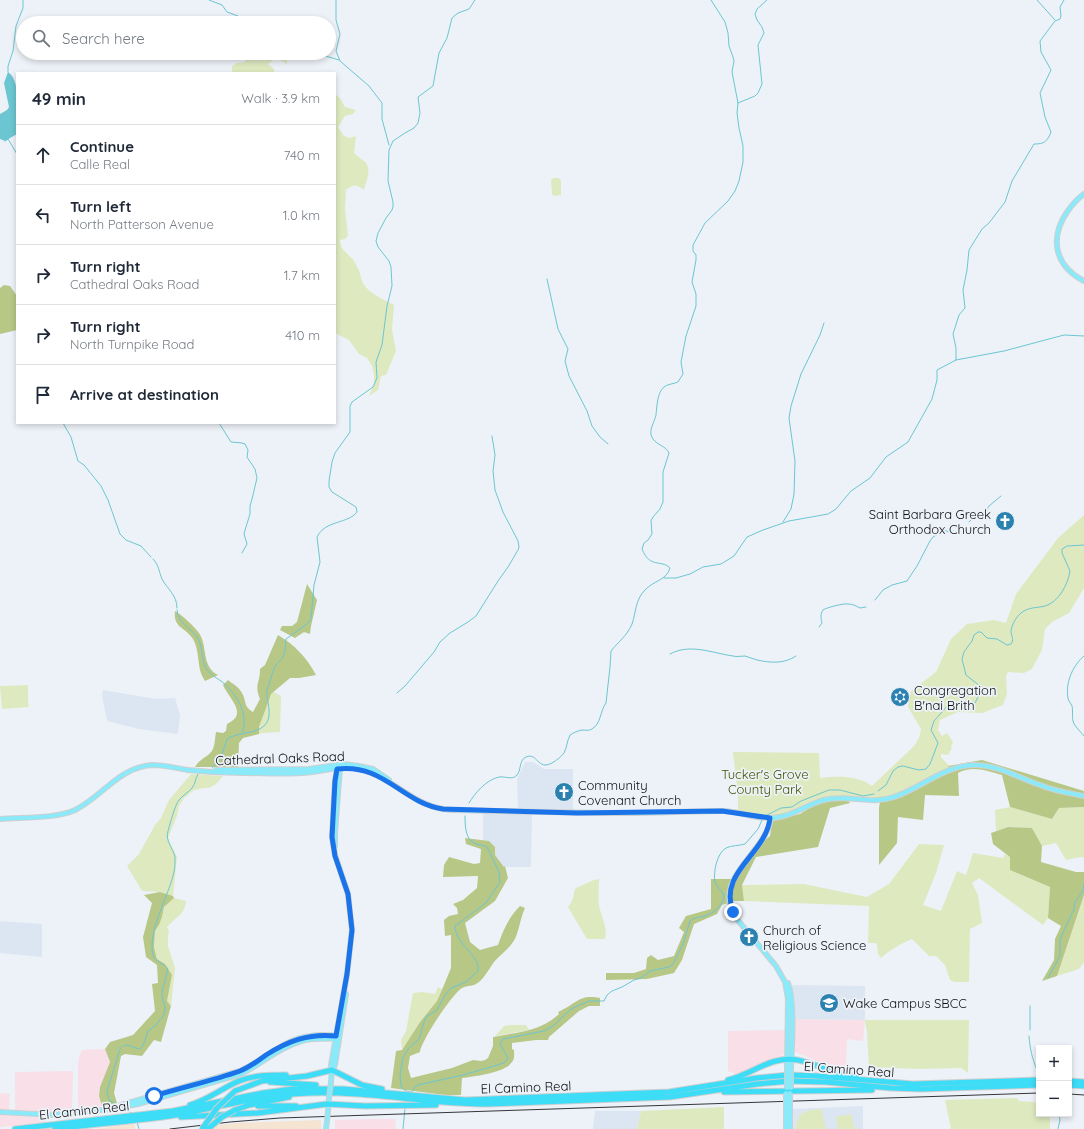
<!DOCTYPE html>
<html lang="en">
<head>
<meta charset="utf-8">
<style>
	body { margin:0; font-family:Quicksand,sans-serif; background:#f6f6f7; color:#1f2937 }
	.controls { position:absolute; right:12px; bottom:12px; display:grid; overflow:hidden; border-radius:0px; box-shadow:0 2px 6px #0003 }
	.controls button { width:36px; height:36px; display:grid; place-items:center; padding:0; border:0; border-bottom:1px solid #e0e1e3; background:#fff; color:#1f2937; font:20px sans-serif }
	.stop { position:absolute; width:12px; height:12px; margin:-9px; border:3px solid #1a73e8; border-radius:50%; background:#fff }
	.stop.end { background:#1a73e8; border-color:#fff; box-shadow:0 1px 4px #0008 }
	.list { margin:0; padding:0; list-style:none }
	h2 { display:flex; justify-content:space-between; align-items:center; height:52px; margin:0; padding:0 16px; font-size:17px }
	h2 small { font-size:13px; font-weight:400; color:#747a83 }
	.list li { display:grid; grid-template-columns:26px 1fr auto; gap:12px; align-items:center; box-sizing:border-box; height:60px; padding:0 16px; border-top:1px solid #e0e1e3 }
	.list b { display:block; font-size:15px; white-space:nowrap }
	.list p { margin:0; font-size:13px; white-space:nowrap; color:#747a83 }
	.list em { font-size:13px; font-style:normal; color:#747a83 }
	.icon { flex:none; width:22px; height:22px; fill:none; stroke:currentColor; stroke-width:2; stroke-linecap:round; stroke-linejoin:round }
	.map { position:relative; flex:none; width:1084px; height:1129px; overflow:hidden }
	.search { position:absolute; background:#fff; box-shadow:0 2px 6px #0003; left:16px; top:16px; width:320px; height:44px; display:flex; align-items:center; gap:10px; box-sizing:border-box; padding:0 14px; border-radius:22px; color:#747a83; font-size:15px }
	.panel { position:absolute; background:#fff; box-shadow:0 2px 6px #0003; left:16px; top:72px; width:320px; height:352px; border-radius:0px }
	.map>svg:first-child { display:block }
	.commercial { fill:#f9dfe7 }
	.industrial { fill:#f5e4d2 }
	.built { fill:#dce6f2 }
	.green { fill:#dee9c0 }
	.forest { fill:#b7c786 }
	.water { fill:#6cc6d1 }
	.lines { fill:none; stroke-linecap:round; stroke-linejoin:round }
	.stream { stroke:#6cc6d1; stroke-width:1 }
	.major-casing { stroke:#cfcfcf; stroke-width:6 }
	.highway-casing { stroke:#cfcfcf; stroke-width:7 }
	.major { stroke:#8beafa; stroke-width:4 }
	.highway { stroke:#3ddcf7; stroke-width:5 }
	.rail { stroke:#353639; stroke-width:1 }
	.major-bridge-casing { stroke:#cfcfcf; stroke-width:6; stroke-linecap:butt }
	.highway-bridge-casing { stroke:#cfcfcf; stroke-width:7; stroke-linecap:butt }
	.major-bridge { stroke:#8beafa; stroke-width:4 }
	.highway-bridge { stroke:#3ddcf7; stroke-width:5 }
	.route { stroke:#1a73e8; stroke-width:5 }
	.labels { text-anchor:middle; stroke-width:3.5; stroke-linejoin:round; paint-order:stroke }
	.poi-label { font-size:13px; fill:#0e0f11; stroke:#edf2f8; text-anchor:start }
	.street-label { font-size:13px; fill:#0e0f11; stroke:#edf2f8 }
	.park-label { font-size:13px; fill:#445104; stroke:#edf2f8 }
</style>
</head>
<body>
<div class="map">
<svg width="1084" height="1129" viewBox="0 0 1084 1129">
	<rect width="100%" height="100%" fill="#edf2f8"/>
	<path class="commercial" d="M792 1019 865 1020 863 1041 847 1039 846 1069 814 1060 793 1051 736 1074 728 1071V1031L785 1030V1020Z
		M105 1049 110 1062 100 1087 99 1096 102 1106 78 1109V1065L79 1057 82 1050Z
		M73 1071 72 1109 58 1112H43L15 1110V1072Z
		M0 1093 10 1094 9 1110 0 1109Z
		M0 1115 45 1118 46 1122 0 1127Z
		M376 1119H395L396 1129H335V1120Z"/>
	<path class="industrial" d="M321 1120V1129H211L213 1127 218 1125 236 1123Z
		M135 1124V1129H94Z"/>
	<path class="built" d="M103 690 156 699 175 698 180 715 178 734 139 729 107 721 102 696Z
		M525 762H533L544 769H573V810L518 809 517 779Z
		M483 813 532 814 531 867H504L483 839Z
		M0 921 42 924V957L0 953Z
		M792 985 865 986V1020L793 1019Z
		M863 1106V1129H792V1109Z
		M595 1111H641L637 1129H593Z"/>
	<path class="green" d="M242 53H255L256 55 259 53H278L287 60V64L276 58 268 64 274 69V73H232V66L237 63 245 62 246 58Z
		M335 94 340 98 345 107 356 110 353 114 345 116 338 127 344 136 350 138 356 136 354 153C357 156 360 158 364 161 373 169 366 181 364 190 356 184 354 184 346 190L345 208 348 236 345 239 340 240C340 252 351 254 355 263 357 266 360 272 360 274 361 276 361 279 362 281 367 293 383 299 394 305L392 329 396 351 386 375 381 376 378 390 369 396 374 384V374L372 366 367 358 359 354 349 340 335 333Z
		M553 178H558L561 180V195L554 196 552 194 551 180Z
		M1084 515V588L1069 613 1052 622 1045 629 1042 650 1032 669 1024 673 1008 672 1006 677 1007 694 1003 705 982 713 958 712 940 720 938 730 942 736 947 733 953 742 951 747 952 748 948 755 941 754V757L953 770 885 801 835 796 816 800 805 804 797 810 782 815 764 817 738 812V795L733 752 819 753 820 778C837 776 858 775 872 786L914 746 919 738 921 729 908 707 911 691 936 672 951 639 967 624 994 620 1006 623 1016 594 1058 538Z
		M28 685V701L29 707 2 709 0 686Z
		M274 692 281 696 280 732 263 733 259 734V727L270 694Z
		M191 774 223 776 216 784 209 788H204L194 790 184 798 179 806 177 816 168 838 177 857 173 896 160 892 142 891 127 866 139 854 155 825 161 818 169 800Z
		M1010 807 1052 819 1059 808 1084 807V858L1081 857 1066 860 1056 843 1042 846 1032 828 1008 827 996 831 995 810Z
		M919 844 944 845 936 873 923 905 941 911 957 871 966 875 973 853 1003 858 1005 854 1010 857V870L1050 887 1048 918 1043 925 979 878 972 883 978 895 982 923 970 929 969 982H954L950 980 945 965 936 956H929L912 939C900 944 890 950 881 958L878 954 877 944 874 943H868L869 906 744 901 742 885 804 884 867 897 889 884Z
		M599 879C599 888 598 897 599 905 601 917 608 927 605 939H587L568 907C576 898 572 894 576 888L594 880Z
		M1084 895V962L1079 969 1057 976Z
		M174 898 186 901C185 916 174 917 167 928L169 930 168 936V946L175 968 171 1006 167 1001 172 975 165 964 157 959 154 947 155 931 159 925 162 917 164 907Z
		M438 987 442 989 437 1001 420 1022 402 1050 401 1040 406 1031 413 993 422 992 435 994Z
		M865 1020H969L968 1073 961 1068 918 1069 869 1067 867 1033Z
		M510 1025H526L529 1030 495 1036 504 1026Z
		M1017 1098 1019 1101 1034 1102 1039 1104V1114H1050V1129H951L945 1100Z
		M724 1107V1129H637L641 1111Z
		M821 1109 826 1129H796C798 1111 805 1110 821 1109Z
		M851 1114 855 1129H838L836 1117Z"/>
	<path class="forest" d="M4 285 10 286 17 296V330L0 334V288Z
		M307 584 317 600 311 626 310 634 304 632 295 638 280 630 282 626H292L297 622Z
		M175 611C182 615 194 626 199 633 208 646 201 666 218 675L205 681C203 678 201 674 200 670 198 660 198 647 193 639 185 627 173 628 175 611Z
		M278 635C295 645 307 658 316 675L299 678H290L271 694 259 727V734L243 738 239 743 238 767H195C200 758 209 757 213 749 215 744 215 737 216 732L223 733 226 731 227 724C249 714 229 699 223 685L228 680C233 684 239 687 242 693 247 702 243 706 253 712L260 699C254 684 260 684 260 669L265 665Z
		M982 760 1084 791V807L1059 808 1052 819 1010 807 1002 775C987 771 973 765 958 773L959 796 925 795 923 820 898 817 897 843 879 865V808L880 801 952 770 948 766Z
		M846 798 850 803 830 808 818 847 756 857 742 885 744 901H733L722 905 717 914 694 924 682 960 674 973 647 979 606 980V973H634L646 969 647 958 651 955 658 960 674 956 684 932 679 928 686 916 711 909V879H737L758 846 770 836 772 822 775 820 800 814 819 802Z
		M1008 827 1032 828 1042 846 1041 862 1076 872H1084V895L1057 976 1042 981 1054 960 1055 939 1061 926 1048 918 1050 887 1010 870V857L993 844 991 833Z
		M465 838 489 841 495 847V855L504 867 505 866 508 878 495 901 465 923 470 942 480 950 498 945C503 930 509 917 520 906L525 908C520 918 519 934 513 942 508 950 500 955 494 962 489 969 485 977 479 982 473 987 468 985 462 988 452 994 421 1041 420 1052L410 1056 408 1068 411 1078 452 1068 473 1060 481 1061 485 1060 488 1058 493 1046V1037C517 1032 540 1032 559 1014L558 1012C577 1004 578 994 600 998V1006H589L579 1011 549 1037 548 1040H536L512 1043V1049L514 1050C514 1054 515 1059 512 1062 505 1073 474 1076 462 1078L461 1095H445L391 1088 396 1051 402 1050 420 1022 437 1001 444 985 451 968V935L445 936 444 920 449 916 458 914 457 908 453 904 463 900 477 888 478 876 443 877 444 865 449 857 474 864 480 863 481 849 466 844Z
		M160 892 173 896 174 898 164 907 162 917 159 925 155 931 154 947 157 959 165 964 172 975 167 1001 171 1006 161 1042 154 1040 142 1056 125 1054 121 1056 114 1093 117 1103 102 1106 99 1096 100 1087 110 1062 105 1049 110 1042 133 1035 155 1011 152 984 158 983 157 965 146 957 143 937 152 903 144 895Z"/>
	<path class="water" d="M8 72C22 81 17 118 17 134L5 141 0 139V114L7 110 9 107 4 83Z"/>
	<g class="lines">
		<path class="stream" d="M209 0 222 5 227 12 238 16 246 23
			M336 0V20L340 34 336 51 340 61 369 86 382 103V119L389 145
			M1037 0 1055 20
			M307 53 319 54 339 60
			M8 72V66L13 51 16 26 23 8V0
			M738 103 755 96 758 93 762 84 758 45 764 33 762 27 757 20 755 14 757 9 767 0
			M5 141 8 139 17 154
			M547 279 558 329 568 349 565 361 569 376 587 411 592 426 600 437 608 444
			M956 360 1004 351 1064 335 1084 336
			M63 423 71 437 78 461 84 465 101 486 108 500 120 534 126 540 141 546 151 557
			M219 423 231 442 242 443 245 444 248 450 247 457 255 469 257 478 252 499 250 506V514L245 530 244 534 247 544 242 553
			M783 522 791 509 794 494 795 461 789 418 791 406 801 374 820 335 824 323
			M969 522 972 519 985 512 989 506 1001 496
			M153 559C159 565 159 572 162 579 168 590 177 595 177 608
			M664 578H676L690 574 703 567 721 564 734 556 747 537 763 530 789 521 828 514 836 509 851 491 870 478 886 457 908 442 932 399 937 380V370L956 360V348L953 334 959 315 965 308 963 290 967 270 969 250 982 229 989 223 1005 202 1012 181 1034 144C1044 144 1047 142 1051 132L1045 117 1040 93 1051 70 1041 52 1040 41 1055 21 1060 19 1061 16 1060 7 1064 0
			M875 600 883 590 892 585 907 581 917 566 930 541 933 537 945 530 948 532 953 531
			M177 610C178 624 190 627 197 637 203 645 201 657 205 666 208 673 215 677 221 681 237 694 248 712 243 732
			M819 627 822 623C821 619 820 614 823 610 825 608 844 603 848 604 853 604 856 606 860 608L866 607
			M670 654C690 643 712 653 733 656 737 657 741 656 745 656 749 657 753 659 757 660 771 663 784 664 796 656
			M1084 656C1073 665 1065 683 1068 698 1068 701 1071 703 1072 706 1073 709 1072 717 1073 721 1074 726 1081 732 1084 736
			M397 693 405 686 434 652 440 642 450 633 468 622 476 616 498 581 508 567 518 550 519 547 518 541 503 512 495 490 493 471 495 455 492 436
			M212 768 221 758 227 739C237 732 256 734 264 726 274 717 266 701 267 690 268 688 274 668 275 666 277 663 281 661 283 657 286 651 285 645 286 639L307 624 311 619 314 585 320 562 317 537C325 520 348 524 357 512L356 507 332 492 329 487V481L332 462 335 453 350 432V406L352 402 373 387 377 378 376 362 382 345 387 306 392 286 391 267 389 261 378 247 376 241 378 233 386 218 392 210 393 207V202L388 181 389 150 393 141 405 133 414 128 418 123 420 113 418 97 433 86 439 53 447 38 452 18 458 13 469 9 475 0
			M878 791 886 785 893 771 898 767 903 766 919 770 926 769 930 764 938 743 931 730 934 721 949 704 954 703 968 706 975 703 979 695 980 686 966 675 962 659 964 652 972 641 974 635 978 632H981L987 638 997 639 1007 645 1011 644C1014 640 1012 637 1011 632 1011 626 1016 617 1021 613 1028 607 1037 608 1045 606 1059 602 1068 584 1070 571L1062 553V549L1067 546 1084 545
			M469 803C475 793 486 780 499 777 504 776 512 780 516 776 522 771 518 761 526 757 538 752 537 771 552 763 557 760 561 757 564 753 567 747 567 741 570 735 573 733 577 731 582 730 585 730 589 731 592 729 601 724 600 711 606 703L610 667 611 651C618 642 627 636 632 624 636 613 635 600 645 590 653 581 667 580 670 568 661 559 650 569 642 549L644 543 648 540 652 534 651 521 653 517 660 509 663 502V472L669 453C666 446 657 445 653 439 647 431 655 422 656 415 657 406 657 393 664 387 667 384 674 384 678 382L683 374 681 362 686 336 696 306V294L692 282 696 260V255L693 251V245L705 223 728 201 735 191 739 181 743 162V146L739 128 737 113 738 103 732 72 734 61 733 57 729 46 728 33 725 22 711 0
			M765 816 781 808 792 807 801 801 829 790H840L863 796 874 794
			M1048 978 1060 956V939L1074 909 1075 902 1083 891 1084 884
			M1030 1030V1006
			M1029 1036C1030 1049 1032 1058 1037 1070H1039
			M411 1092 406 1091 401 1087 400 1075 403 1057 409 1048 419 1039 424 1022 426 1017 437 1010 445 995 451 988 466 982 478 971C481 956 455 944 455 926L486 903 500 882 499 872 487 847C483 845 478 845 474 843 465 839 465 824 465 816
			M411 1094 414 1088 418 1085 463 1075 504 1063 508 1058 500 1044 503 1039 544 1031 553 1026 571 1009 589 1001H604L607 995 612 991 622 987 634 980 641 978 650 971 669 967 673 964 683 944 690 921C695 917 700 917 705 916 714 913 724 905 724 895 721 890 717 887 715 882 713 872 717 853 726 848 732 845 739 846 745 844L758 829 762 820
			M119 1106 109 1100 107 1091 120 1049C126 1041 132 1048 140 1049L143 1046 148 1031 155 1026 164 1015 165 1006 162 997V992L168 969C164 963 155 962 153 955 147 932 169 895 174 872 175 868 175 861 175 857 173 848 165 841 168 831 170 824 175 805 179 800 183 795 189 792 192 788 196 783 195 779 198 774
			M123 1108 133 1114
			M137 1122 139 1129
			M403 1129 405 1108
			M1058 1129 1060 1120 1059 1114"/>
		<g class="major-casing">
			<path id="major" d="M1084 194C1077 199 1072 205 1067 212 1049 239 1055 266 1084 281
				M216 770 309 769 344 764 359 766 373 769 389 780
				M771 818C766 854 710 878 736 918L776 966 785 982 788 999 787 1068
				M0 819C21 817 56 819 75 810 102 797 119 767 152 765 164 765 176 768 188 770 206 772 224 773 242 773 262 773 282 774 302 773 321 772 340 765 359 769 395 777 412 808 452 810 510 811 567 813 625 813 658 813 690 811 723 811 739 811 755 819 771 818 795 817 808 802 829 799 852 795 871 805 894 797 921 788 945 765 975 765 998 765 1019 778 1040 785 1054 791 1069 793 1084 796
				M335 846V833L340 767
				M788 983C795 1003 792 1046 791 1068
				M332 1070 335 1065 346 994
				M331 1082 332 1070 331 1065 347 974 352 930 348 894 335 855 332 837 335 781 337 769 339 765
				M121 1105 240 1071C269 1058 286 1035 321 1035 326 1035 332 1035 336 1036
				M786 1107V1129
				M328 1111 329 1098
				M0 1112 53 1115 113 1109 138 1104 241 1074C262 1064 279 1047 302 1041 314 1037 327 1040 339 1038
				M326 1129 327 1121
				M790 1129V1107"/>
		</g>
		<g class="highway-casing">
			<path id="highway" d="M728 1080C745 1076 760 1065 776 1061 796 1055 813 1065 832 1071 841 1074 850 1075 859 1077
				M1069 1081 1084 1082
				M270 1082 316 1085
				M1069 1085 1084 1086
				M235 1091 262 1081 307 1076 332 1070 362 1085 382 1089
				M724 1092 872 1090
				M190 1105C208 1100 222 1088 239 1081 254 1075 270 1075 286 1075
				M258 1106H296
				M235 1110 249 1105 289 1097
				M181 1117 258 1113 327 1104 365 1106 436 1105
				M15 1129 173 1111 263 1093 293 1089H343L465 1100 669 1092 757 1078 789 1075 817 1076 913 1084 1039 1080
				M55 1129C95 1124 136 1121 176 1115 221 1107 264 1094 310 1093 369 1091 429 1104 488 1104L670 1097 757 1084 791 1081 826 1082 891 1088 922 1089 1039 1085"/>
		</g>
		<use href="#major" class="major"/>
		<use href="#highway" class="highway"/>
		<path class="rail" d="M1069 1094 1084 1095
			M170 1129 230 1122 280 1118 1039 1093"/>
		<g class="major-bridge-casing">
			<path id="major-bridge" d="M787 1088V1068
				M791 1088V1068
				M329 1098 331 1082
				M786 1107V1093
				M790 1107V1093
				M327 1121 328 1111"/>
		</g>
		<g class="highway-bridge-casing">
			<path id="highway-bridge" d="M202 1129 217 1108 235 1091
				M208 1129 222 1117 235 1110"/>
		</g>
		<use href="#major-bridge" class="major-bridge"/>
		<use href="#highway-bridge" class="highway-bridge"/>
	</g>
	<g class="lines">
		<path class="route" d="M154 1096C183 1087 212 1081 240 1071 250 1067 258 1061 266 1055 288 1041 309 1033 336 1036L347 974 352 930 348 894 335 856 332 837 335 781 337 769C384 763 402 803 443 809L577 813 722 811 770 818C766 855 718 871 733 912"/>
	</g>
	<defs>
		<g id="church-disc" transform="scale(1)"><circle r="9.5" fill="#2b82b1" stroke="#edf2f8"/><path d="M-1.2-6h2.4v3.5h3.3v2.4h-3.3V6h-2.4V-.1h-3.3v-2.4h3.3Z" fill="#fff"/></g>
		<g id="synagogue-disc" transform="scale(1)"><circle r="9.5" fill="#2b82b1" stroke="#edf2f8"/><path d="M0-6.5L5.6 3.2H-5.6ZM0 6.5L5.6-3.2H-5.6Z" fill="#fff"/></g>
		<g id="university-disc" transform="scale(1)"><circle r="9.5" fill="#2b82b1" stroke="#edf2f8"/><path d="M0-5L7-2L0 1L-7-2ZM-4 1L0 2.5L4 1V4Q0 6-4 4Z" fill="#fff"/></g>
	</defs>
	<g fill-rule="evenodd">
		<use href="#church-disc" x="1005" y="521"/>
		<use href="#synagogue-disc" x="900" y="697"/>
		<use href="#church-disc" x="564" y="792"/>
		<use href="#church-disc" x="749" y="937"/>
		<use href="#university-disc" x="829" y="1003"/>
	</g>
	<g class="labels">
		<g class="poi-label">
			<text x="991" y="519" text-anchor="end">Saint Barbara Greek<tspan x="991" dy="15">Orthodox Church</tspan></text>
			<text x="914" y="695">Congregation<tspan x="914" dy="15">B'nai Brith</tspan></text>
			<text x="578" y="790">Community<tspan x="578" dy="15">Covenant Church</tspan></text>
			<text x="763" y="935">Church of<tspan x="763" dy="15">Religious Science</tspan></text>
			<text x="843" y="1008">Wake Campus SBCC</text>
		</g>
		<g class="street-label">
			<text transform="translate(280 758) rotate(-2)" y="5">Cathedral Oaks Road</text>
			<text transform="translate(849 1069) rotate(4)" y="5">El Camino Real</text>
			<text transform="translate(526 1087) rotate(-2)" y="5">El Camino Real</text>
			<text transform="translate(84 1110) rotate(-6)" y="5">El Camino Real</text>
		</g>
		<g class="park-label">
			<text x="765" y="779">Tucker's Grove<tspan x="765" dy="15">County Park</tspan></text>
		</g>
	</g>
</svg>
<div class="controls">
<button>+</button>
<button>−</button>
</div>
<div class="stop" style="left:154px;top:1096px"></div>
<div class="stop end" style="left:733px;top:912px"></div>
<div class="search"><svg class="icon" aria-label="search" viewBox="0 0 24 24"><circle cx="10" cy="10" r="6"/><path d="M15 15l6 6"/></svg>Search here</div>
<section class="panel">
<h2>49 min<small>Walk · 3.9 km</small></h2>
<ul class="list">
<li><svg class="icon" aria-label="ahead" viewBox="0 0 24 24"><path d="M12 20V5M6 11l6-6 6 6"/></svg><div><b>Continue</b><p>Calle Real</p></div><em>740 m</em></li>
<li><svg class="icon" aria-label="left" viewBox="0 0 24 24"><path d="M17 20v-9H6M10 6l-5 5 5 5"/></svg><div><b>Turn left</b><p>North Patterson Avenue</p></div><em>1.0 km</em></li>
<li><svg class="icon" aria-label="right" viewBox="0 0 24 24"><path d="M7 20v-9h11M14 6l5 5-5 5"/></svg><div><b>Turn right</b><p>Cathedral Oaks Road</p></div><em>1.7 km</em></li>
<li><svg class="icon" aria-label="right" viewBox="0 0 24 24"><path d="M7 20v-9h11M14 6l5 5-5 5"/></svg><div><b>Turn right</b><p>North Turnpike Road</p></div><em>410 m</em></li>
<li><svg class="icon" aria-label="arrive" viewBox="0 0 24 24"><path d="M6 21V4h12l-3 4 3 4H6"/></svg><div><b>Arrive at destination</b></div></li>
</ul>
</section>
</div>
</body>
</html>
